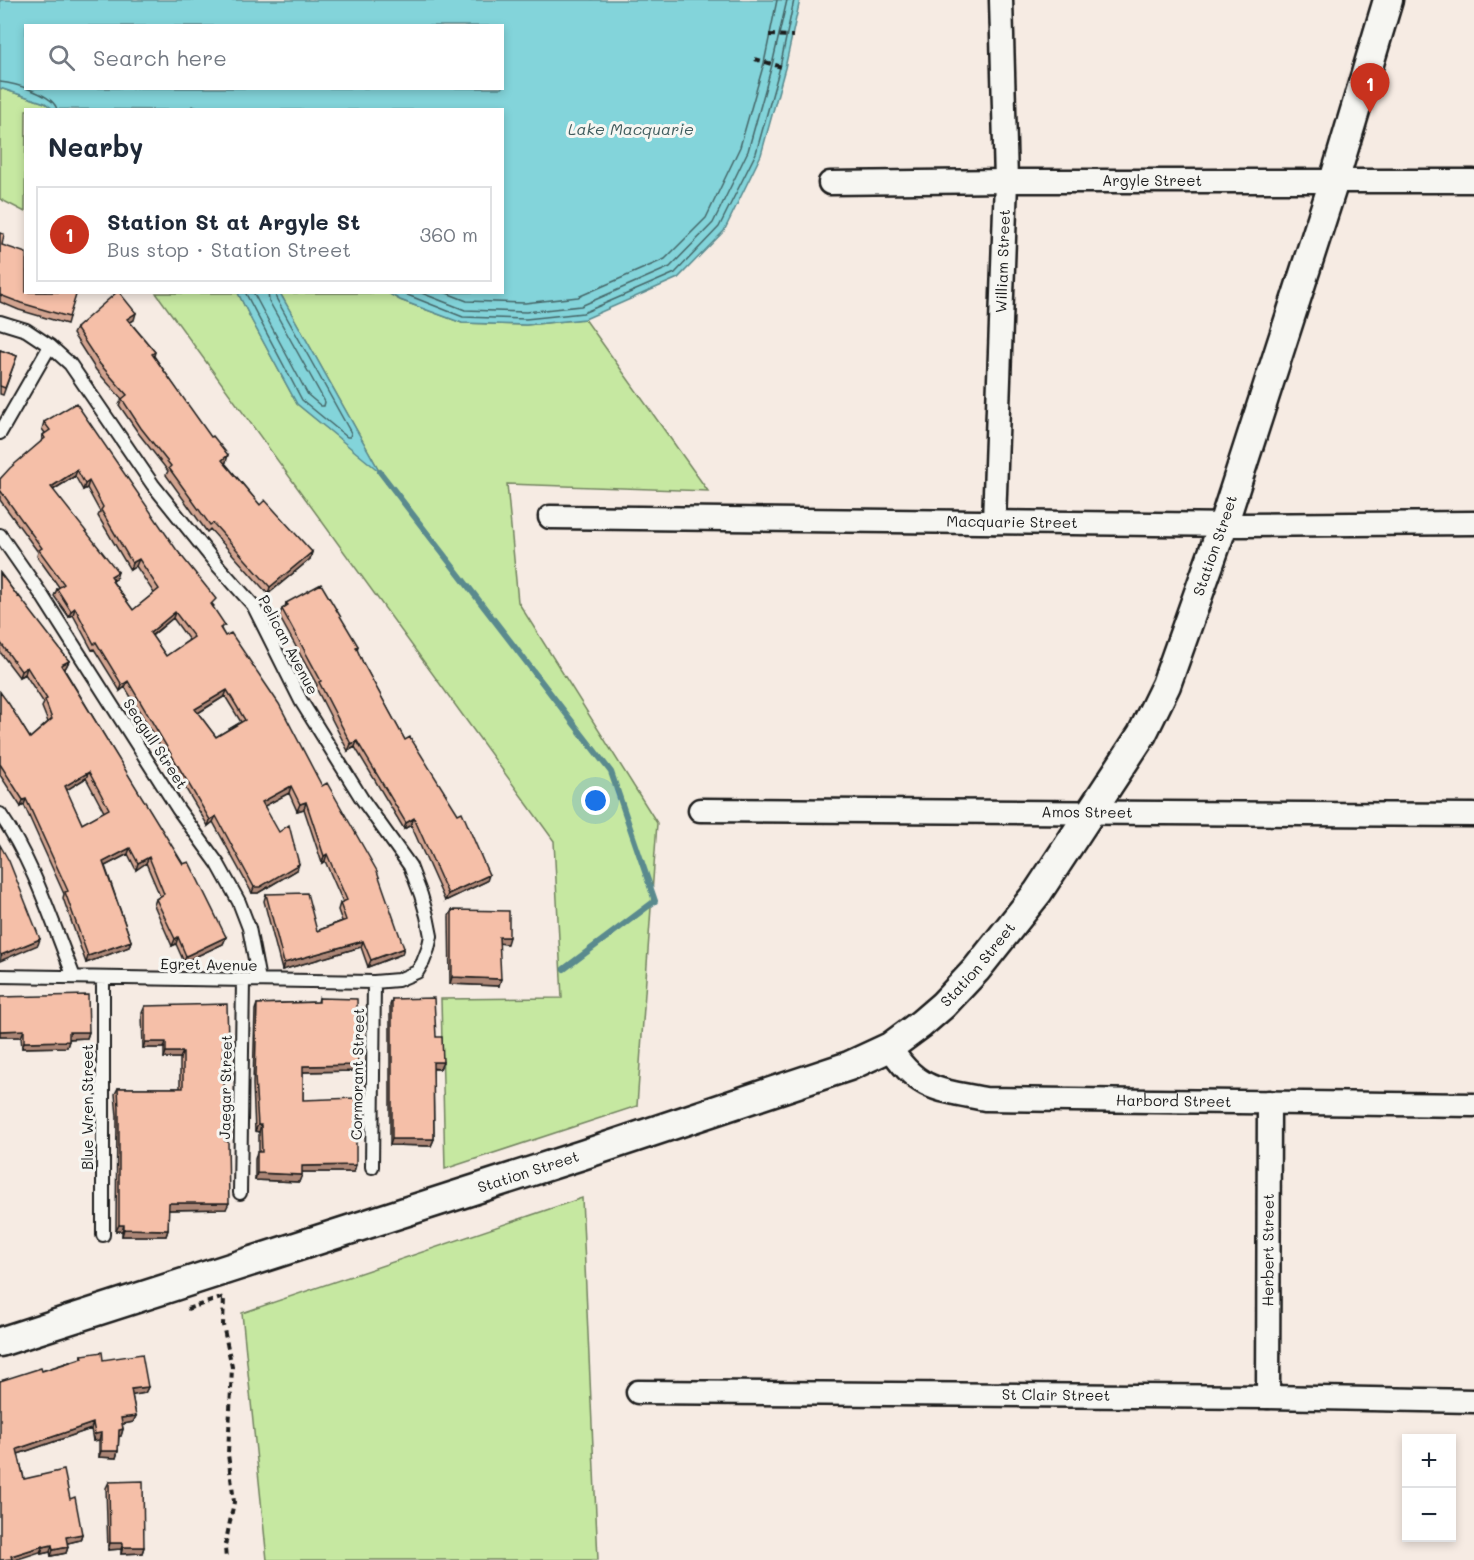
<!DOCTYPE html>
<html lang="en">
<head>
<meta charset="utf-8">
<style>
	body { margin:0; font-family:Mali,sans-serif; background:#f6f6f7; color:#1f2937 }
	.controls { position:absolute; right:18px; bottom:18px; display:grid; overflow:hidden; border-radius:0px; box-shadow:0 3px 9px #0003 }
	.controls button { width:54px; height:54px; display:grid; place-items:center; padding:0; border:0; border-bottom:2px solid #e0e1e3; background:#fff; color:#1f2937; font:30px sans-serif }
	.you { position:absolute; left:596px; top:801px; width:21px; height:21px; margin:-15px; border:4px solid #fff; border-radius:50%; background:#1a73e8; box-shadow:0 0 0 9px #1a73e833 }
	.badge { display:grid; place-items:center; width:39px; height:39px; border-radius:50%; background:#c8321e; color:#fff; font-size:20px; font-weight:700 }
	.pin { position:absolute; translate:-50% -50px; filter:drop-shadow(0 2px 3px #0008) }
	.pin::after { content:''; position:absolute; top:32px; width:21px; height:18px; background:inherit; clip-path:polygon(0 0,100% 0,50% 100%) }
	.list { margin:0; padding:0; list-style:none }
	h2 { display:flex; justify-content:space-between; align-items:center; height:78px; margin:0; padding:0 24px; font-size:26px }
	h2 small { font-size:20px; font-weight:400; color:#747a83 }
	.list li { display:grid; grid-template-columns:39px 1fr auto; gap:18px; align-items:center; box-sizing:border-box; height:96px; margin:0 12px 12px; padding:0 12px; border:2px solid #e0e1e3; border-radius:0px }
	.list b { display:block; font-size:22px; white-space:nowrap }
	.list p { margin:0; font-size:20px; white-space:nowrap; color:#747a83 }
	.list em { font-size:20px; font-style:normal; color:#747a83 }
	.icon { flex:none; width:33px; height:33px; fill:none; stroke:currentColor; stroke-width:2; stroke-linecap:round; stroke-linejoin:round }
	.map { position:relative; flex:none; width:1474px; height:1560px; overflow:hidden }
	.search { position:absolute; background:#fff; box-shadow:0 3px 9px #0003; left:24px; top:24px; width:480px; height:66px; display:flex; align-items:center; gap:15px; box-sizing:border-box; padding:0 21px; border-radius:0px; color:#747a83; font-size:22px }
	.panel { position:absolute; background:#fff; box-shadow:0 3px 9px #0003; left:24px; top:108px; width:480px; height:186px; border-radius:0px }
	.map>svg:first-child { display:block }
	.green { fill:#c6e8a1; stroke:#71825e; stroke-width:1.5 }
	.water { fill:#83d4da; stroke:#5a8a8e; stroke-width:1.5; fill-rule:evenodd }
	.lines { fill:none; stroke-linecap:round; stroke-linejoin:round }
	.shore { stroke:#456668; stroke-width:1.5 }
	.stream { stroke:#5a8a8e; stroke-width:6 }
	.service-casing { stroke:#1c1c1c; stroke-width:16 }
	.minor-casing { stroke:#1c1c1c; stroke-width:27 }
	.tertiary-casing { stroke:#1c1c1c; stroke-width:33 }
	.path { stroke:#1c1c1c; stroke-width:4; stroke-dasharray:6 4.5; stroke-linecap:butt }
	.service { stroke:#f6f6f2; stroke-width:12 }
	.minor { stroke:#f6f6f2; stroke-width:22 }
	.tertiary { stroke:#f6f6f2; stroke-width:28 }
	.wall { fill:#d3a490; stroke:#1c1c1c; stroke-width:1.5; fill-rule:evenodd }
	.shaded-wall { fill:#ac8676; stroke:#1c1c1c; stroke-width:1.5 }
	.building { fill:#f5bfa8; stroke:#1c1c1c; stroke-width:1.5; fill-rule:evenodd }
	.labels { text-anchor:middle; stroke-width:6; stroke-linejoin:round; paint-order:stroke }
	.street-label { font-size:15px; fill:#1c1c1c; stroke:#f6f6f2 }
	.water-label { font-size:16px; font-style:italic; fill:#405c5e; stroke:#f6f6f2 }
</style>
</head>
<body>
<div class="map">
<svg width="1474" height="1560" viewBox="0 0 1474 1560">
	<rect width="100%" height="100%" fill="#f6ebe3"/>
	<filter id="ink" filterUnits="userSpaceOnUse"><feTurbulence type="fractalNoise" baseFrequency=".0167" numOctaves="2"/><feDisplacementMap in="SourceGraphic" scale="12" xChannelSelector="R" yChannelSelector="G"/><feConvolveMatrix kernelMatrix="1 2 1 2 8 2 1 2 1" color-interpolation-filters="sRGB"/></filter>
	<g filter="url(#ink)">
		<path class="green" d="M0 88 45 103 53 109 26 110 25 212 0 199Z
			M156 293H238L252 321 297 404 379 470 280 293H388L400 300 462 323 526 325 585 319 708 491 507 484 518 602 657 823 637 1106 445 1169 441 999 562 998 554 841Z
			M582 1198 598 1560H267L242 1313Z"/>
		<path class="water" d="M0 0H800L785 68 761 155 724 231 678 278 585 319 526 325 462 323 400 300 388 293 502 292V110H204L192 106 189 110 53 109 45 103 0 88ZM26 26H502V88H26Z
			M238 293H280L380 472 297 404 252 321Z"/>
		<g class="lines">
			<path class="shore" d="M0 82C14 83 55 95 57 110
				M245 292 302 400 347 437H350L351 433 276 298 275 292
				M253 292 308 395 321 406H324L325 402 269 301 268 292
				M400 292 463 317 526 319 583 313 675 273 719 227 756 153 780 67 794 0
				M419 292 465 310 526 312 581 306 670 267 713 223 748 151 772 65 787 0
				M444 292 467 301 525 303 578 297 665 259 706 218 740 147 764 63 777 0"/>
			<path class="stream" d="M380 472 611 772 655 901 564 969"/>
			<g class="service-casing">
				<path id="service" d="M0 322 26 330 50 346 70 364 153 485 218 566 253 605 301 701 362 799 410 866 421 895 427 916 431 936 428 949 423 962 417 972 398 980 374 982 0 976
					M0 433 50 346
					M0 535 43 597 178 809 218 864 239 902 249 928 259 980
					M0 814C34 863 52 922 74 977
					M103 979V1235
					M372 1167 374 982
					M240 1193 243 980"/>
			</g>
			<g class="minor-casing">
				<g id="minor">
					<path id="s1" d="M830 183 1006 181H1474"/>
					<path id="s2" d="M550 517 1237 525 1474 523"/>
					<path id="s3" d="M994 522 1006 181 1001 0"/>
					<path id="s4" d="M700 810 1474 815"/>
					<path id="s5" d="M890 1047C916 1090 939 1090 985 1099L1474 1105"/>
					<path id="s6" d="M638 1392 1268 1397 1474 1401"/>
					<path id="s7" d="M1268 1397 1269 1102"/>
				</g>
			</g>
			<g class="tertiary-casing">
				<g id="tertiary">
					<path id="s8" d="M0 1342 582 1155 849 1066 890 1047 921 1024 943 1005 976 970 1038 892 1142 734 1166 685 1223 525 1334 181 1388 0"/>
				</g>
			</g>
			<path class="path" d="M769 35 793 36
				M755 59 785 68
				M187 1309 224 1297 223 1325 232 1367 228 1454 234 1502 225 1546 226 1560"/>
			<use href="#service" class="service"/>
			<use href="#minor" class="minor"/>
			<use href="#tertiary" class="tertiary"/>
		</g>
		<path class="wall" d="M0 233 2 245 69 317 67 324 19 310 0 302Z
			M134 320 130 322 155 352 154 356 226 462 225 463 260 505 312 552 310 559 268 594 210 529 207 532 166 475 168 471 139 434 119 405 122 399 96 370 73 334 76 328Z
			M0 350 17 356 3 395 0 394Z
			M44 422 214 606 213 607 222 631 402 954 368 967 361 947 282 970 264 901 266 894 317 931 342 921 338 910 340 903 343 902 325 861 322 863 304 809 297 811 289 793 264 806 297 870 258 893H252L213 822 208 826 125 687 120 691 94 649 92 650 73 615 69 617 54 596 57 589 59 587 37 556 38 552 0 500V479L41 442 43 435 45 433 42 429ZM75 476 83 490 87 488 100 512 98 516 130 570 136 566 154 593 133 610 113 582 114 580 116 579 53 490ZM173 618 189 640 166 656 152 636ZM225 696 241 722 216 737 198 713Z
			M0 573 18 597 69 661 66 667 64 669 226 937 223 944 184 962 176 944 172 946 154 905 156 899 160 896 146 863 136 870 128 854 105 866 131 941 129 947 86 963 63 898 64 894 24 805 21 807 0 775V692L30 738 48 722 42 707 44 703 25 674 19 677 0 652ZM86 778 104 812 82 824 66 790Z
			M286 603 358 646 357 650 363 663 405 740 487 881 445 901 411 825 404 829 355 747 348 751 316 688 317 685 279 616 282 609 285 607Z
			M452 910 507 944 499 943V986L450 984 449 916Z
			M0 997 89 1032 87 1038 69 1039 67 1047 22 1048 21 1037H0Z
			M319 998 355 1071 303 1072V1100L354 1172H302L299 1182 255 1180V1159L257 1152H259V1132L255 1131 253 1084 255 1010 257 1004 318 1002Z
			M392 999 436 1037 440 1069H433L434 1139 431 1146 390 1145V1005Z
			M145 1006 228 1041 226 1047H223L226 1209 168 1210V1230L166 1236H122V1231H116L117 1116 115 1094 118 1088H180V1058H164V1048H143L142 1013Z
			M82 1355 103 1360 148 1387 145 1393 132 1395 136 1416 133 1422 122 1424 123 1429 121 1436H119L118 1451 116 1458 99 1457V1440L93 1441 91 1429 18 1454 24 1479 70 1499 82 1534 80 1540 67 1543 68 1547 66 1553 51 1556 50 1552 41 1554 0 1381 42 1371 81 1358Z
			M109 1482 144 1547 142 1553 121 1554V1549L108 1550 106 1488Z"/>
		<path class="shaded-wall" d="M136 313 134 320 125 325 127 319Z
			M228 455 226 462 220 467 222 460Z
			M77 470 75 476 48 493 51 487Z
			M89 481 87 488 83 490 85 484Z
			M312 552 310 559 268 594 270 587Z
			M139 559 136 566 130 570 132 563Z
			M118 572 116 579 109 583 111 576Z
			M75 608 73 615 69 617 71 611Z
			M175 612 173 618 147 639 150 633Z
			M69 661 66 667 59 672 61 665Z
			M27 667 25 674 19 677 21 671Z
			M128 681 125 687 120 691 122 685Z
			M227 690 225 696 193 716 195 709Z
			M357 741 355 747 348 751 351 744Z
			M89 772 86 778 62 793 65 786Z
			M291 786 289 793 259 809 262 802Z
			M26 799 24 805 21 807 23 800Z
			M306 802 304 809 297 811 300 804Z
			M216 816 213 822 208 826 210 820Z
			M414 818 411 825 404 829 406 823Z
			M130 848 128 854 101 868 103 862Z
			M327 854 325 861 322 863 324 856Z
			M149 857 146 863 136 870 138 863Z
			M299 864 297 870 258 893H252L254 887Z
			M489 875 487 881 445 901 448 894Z
			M178 937 176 944 172 946 175 939Z
			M226 937 223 944 184 962 186 956Z
			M499 937H509L507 944 497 943Z
			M40 939 38 945 0 961 1 955Z
			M131 941 129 947 86 963 88 956Z
			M363 941 361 947 282 970 284 963Z
			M404 948 402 954 368 967 371 960Z
			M452 977 501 979 499 986 450 984Z
			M24 1030 21 1037H0V1031Z
			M69 1032H89L87 1038 66 1039Z
			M69 1041 67 1047 22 1048 24 1042Z
			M223 1041H228L226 1047H221Z
			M145 1042H166L164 1048H143Z
			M166 1052H183L180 1058H164Z
			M433 1062H443L440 1069 431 1068Z
			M358 1065 355 1071 301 1072 303 1066Z
			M258 1125H261L259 1132 255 1131Z
			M392 1139H434L431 1146 390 1145Z
			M356 1165 354 1172H300L302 1166Z
			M257 1173 302 1175 299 1182 255 1180Z
			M169 1203H229L226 1209 166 1210Z
			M119 1225H124L122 1231H116Z
			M124 1229 168 1230 166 1236H122Z
			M148 1387 145 1393 129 1396 131 1389Z
			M136 1416 133 1422 119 1425 121 1418Z
			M93 1423 91 1429 15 1455 17 1449Z
			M123 1429 121 1436 117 1437 119 1430Z
			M101 1433 99 1440 93 1441 95 1434Z
			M101 1451H118L116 1458 99 1457Z
			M82 1534 80 1540 64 1544 66 1537Z
			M110 1543H123L121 1549 108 1550Z
			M52 1545 50 1552 41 1554 43 1547Z
			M43 1546 40 1552 15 1560H9L11 1556Z
			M68 1547 66 1553 51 1556 53 1550Z
			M123 1547H144L142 1553 121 1554Z"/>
		<path class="building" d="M0 233 4 234 2 245 26 253V292H77L69 317 21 303 0 295Z
			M117 292H119L136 313 127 319 155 352 152 354 211 437 213 436 228 455 222 460 260 505 265 500 312 552 270 587 213 523 210 525 169 468 171 466 141 428 122 399 127 395 99 363 76 328Z
			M0 350 17 356 5 388 0 386Z
			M76 403 176 549 216 599 211 604 225 625 220 628 225 636 231 633 279 704 322 786 327 783 377 871 404 948 371 960 363 941 284 963 266 894 307 893 317 931 346 920 340 903 347 900 327 854 324 856 306 802 300 804 291 786 262 802 279 832 289 825 299 864 260 887H254L216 816 210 820 128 681 122 685 96 642 94 644 75 608 71 611 57 589 64 584 39 550 42 548 0 490V479L10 468 45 438 43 435 50 430 44 422ZM77 470 85 484 89 481 103 507 101 510 132 563 139 559 159 589 133 610 112 581 114 580 111 576 118 572 51 487ZM175 612 194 637 166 656 150 633ZM227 690 245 720 216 737 195 709Z
			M0 573 18 597 19 596 69 661 61 665 183 864 189 862 226 937 186 956 178 937 175 939 156 899 164 894 149 857 138 863 130 848 103 862 131 941 88 956 65 892 68 891 26 799 23 800 0 764V692L9 704 30 738 52 719 45 700 47 699 27 667 21 671 0 642ZM89 772 109 809 82 824 65 786Z
			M321 584 358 646 356 647 363 663 405 740 410 737 458 814 462 812 489 875 448 894 414 818 406 823 357 741 351 744 319 682 321 681 282 609 288 605 286 603Z
			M0 845 9 861 40 939 1 955 0 953Z
			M452 910 509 911V937H499L501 979 452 977Z
			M88 995 89 1032H69V1041L24 1042V1030L0 1031V997Z
			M319 998 357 999 358 1065 303 1066V1100L356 1098V1165L302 1166V1175L257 1173V1152H262L261 1125H258L255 1077 257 1004 319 1002Z
			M434 998 436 1037H442L443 1062H433L434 1139H392V999Z
			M227 1004 228 1041H223L225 1141H228L229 1203H169L168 1230 124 1229V1225H119V1109L118 1088H183V1052H166V1042H145V1006Z
			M102 1352 103 1360 142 1354 148 1387 131 1389 136 1416 121 1418 123 1429 119 1430 118 1451H101V1433L95 1434 93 1423 17 1449 24 1479 64 1470 70 1499 75 1497 82 1534 66 1537 68 1547 53 1550 52 1545 43 1547V1546L11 1556 12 1559 0 1560V1381L41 1368 42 1371 83 1358 82 1355Z
			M143 1481 144 1547H123V1543H110L109 1482Z"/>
	</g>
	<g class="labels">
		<g class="street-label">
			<text dy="5" stroke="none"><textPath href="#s1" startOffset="322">Argyle Street</textPath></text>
			<text dy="5" stroke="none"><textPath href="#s3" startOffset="261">William Street</textPath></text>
			<text dy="5" stroke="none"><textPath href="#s2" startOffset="462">Macquarie Street</textPath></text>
			<text dy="5" stroke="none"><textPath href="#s8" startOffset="1545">Station Street</textPath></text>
			<text transform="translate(288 645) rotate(62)" y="5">Pelican Avenue</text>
			<text transform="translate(155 744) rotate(57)" y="5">Seagull Street</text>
			<text dy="5" stroke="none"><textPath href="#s4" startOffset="387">Amos Street</textPath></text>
			<text dy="5" stroke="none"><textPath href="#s8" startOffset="1059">Station Street</textPath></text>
			<text transform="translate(209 965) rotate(1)" y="5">Egret Avenue</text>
			<text transform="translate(358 1074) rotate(-89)" y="5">Cormorant Street</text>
			<text transform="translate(226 1087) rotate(-89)" y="5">Jaegar Street</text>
			<text dy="5" stroke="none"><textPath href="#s5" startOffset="302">Harbord Street</textPath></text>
			<text transform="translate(88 1107) rotate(-90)" y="5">Blue Wren Street</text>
			<text dy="5" stroke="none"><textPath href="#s8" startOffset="555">Station Street</textPath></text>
			<text dy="5" stroke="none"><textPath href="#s7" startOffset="147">Herbert Street</textPath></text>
			<text dy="5" stroke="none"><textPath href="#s6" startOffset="418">St Clair Street</textPath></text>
		</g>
		<g class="water-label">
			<text x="631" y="135">Lake Macquarie</text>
		</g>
	</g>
</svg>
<div class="controls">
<button>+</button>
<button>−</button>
</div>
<div class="you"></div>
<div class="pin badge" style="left:1370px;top:113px">1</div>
<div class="search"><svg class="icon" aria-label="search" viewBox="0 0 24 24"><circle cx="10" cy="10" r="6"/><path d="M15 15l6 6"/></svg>Search here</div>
<section class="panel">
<h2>Nearby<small></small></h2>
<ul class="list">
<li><span class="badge">1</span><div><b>Station St at Argyle St</b><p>Bus stop · Station Street</p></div><em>360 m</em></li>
</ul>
</section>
</div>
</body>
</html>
